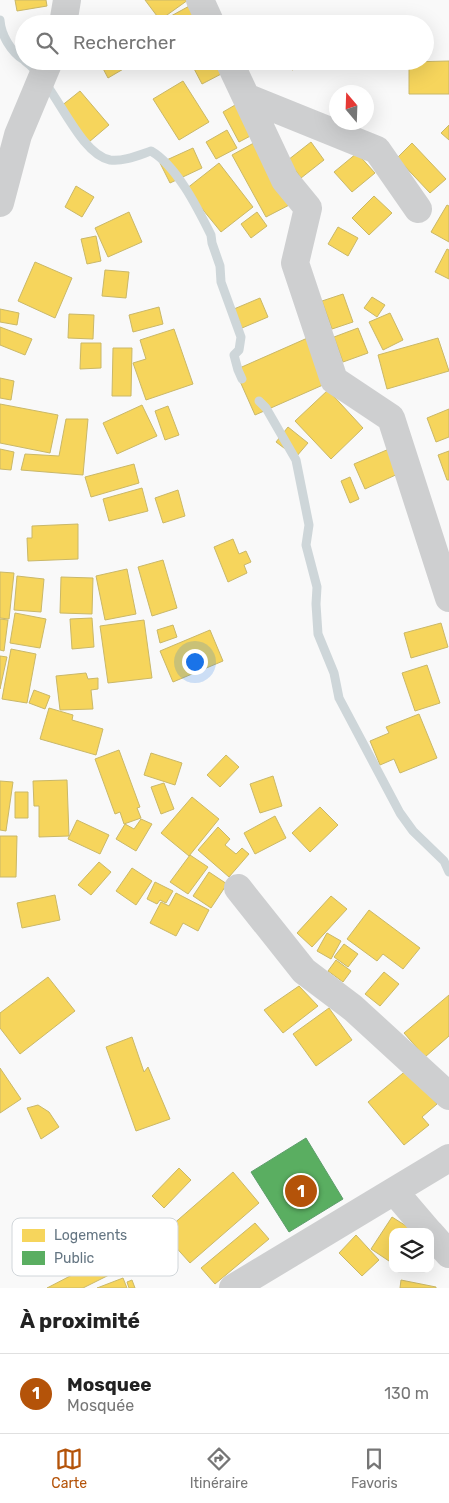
<!DOCTYPE html>
<html lang="fr">
<head>
<meta charset="utf-8">
<style>
	body { margin:0; font-family:Rubik,sans-serif; background:#f2f2f2; color:#222 }
	.controls { position:absolute; right:15px; bottom:15px; display:grid; overflow:hidden; border-radius:10px; box-shadow:0 5px 20px #0002 }
	.controls button { width:45px; height:45px; display:grid; place-items:center; padding:0; border:0; border-bottom:1px solid #e0e0e0; background:#fff; color:#222; font:25px sans-serif }
	.compass { position:absolute; left:329px; top:85px; width:45px; height:45px; border-radius:50%; background:#fff; box-shadow:0 5px 20px #0002; rotate:341deg }
	.you { position:absolute; left:194px; top:661px; width:18px; height:18px; margin:-12px; border:4px solid #fff; border-radius:50%; background:#1a73e8; box-shadow:0 0 0 8px #1a73e833 }
	.badge { display:grid; place-items:center; width:32px; height:32px; border-radius:50%; background:#b45309; color:#fff; font-size:16px; font-weight:700 }
	.pin { position:absolute; translate:-50% -50%; border:2px solid #fff; box-shadow:0 1px 5px #0006 }
	.list { margin:0; padding:0; list-style:none }
	h2 { display:flex; justify-content:space-between; align-items:center; height:65px; margin:0; padding:0 20px; font-size:21px }
	h2 small { font-size:16px; font-weight:400; color:#767676 }
	.list li { display:grid; grid-template-columns:32px 1fr auto; gap:15px; align-items:center; box-sizing:border-box; height:80px; padding:0 20px; border-top:1px solid #e0e0e0 }
	.list b { display:block; font-size:19px; white-space:nowrap }
	.list p { margin:0; font-size:16px; white-space:nowrap; color:#767676 }
	.list em { font-size:16px; font-style:normal; color:#767676 }
	.icon { flex:none; width:28px; height:28px; fill:none; stroke:currentColor; stroke-width:2; stroke-linecap:round; stroke-linejoin:round }
	.map { position:relative; flex:none; width:449px; height:1288px; overflow:hidden }
	.search { position:absolute; background:#fff; box-shadow:0 5px 20px #0002; left:15px; right:15px; top:15px; height:55px; display:flex; align-items:center; gap:12px; box-sizing:border-box; padding:0 18px; border-radius:28px; color:#767676; font-size:19px }
	.sheet { height:145px; background:#fff }
	nav { display:flex; justify-content:space-around; align-items:center; box-sizing:border-box; height:70px; border-top:1px solid #e0e0e0; background:#fff; font-size:14px; color:#767676 }
	nav a { display:grid; justify-items:center; gap:2px }
	nav .on { color:#b45309 }
	.map>svg:first-child { display:block }
	.homes { fill:#f6d55c; stroke:#cab868 }
	.public { fill:#5aae61; stroke:#5d9d6b }
	.lines { fill:none; stroke-linecap:round; stroke-linejoin:round }
	.stream { stroke:#ced6d9; stroke-width:9 }
	.minor { stroke:#cecfd0; stroke-width:28 }
	.key { fill:#fff; stroke:#d1d6da; stroke-width:1 }
	.key-label { font-size:14px; fill:#657683 }
</style>
</head>
<body>
<div class="map">
<svg width="449" height="1288" viewBox="0 0 449 1288">
	<rect width="100%" height="100%" fill="#f9f9f9"/>
	<path class="homes" d="M15 0H46L47 6 17 11Z
		M145 0H188L160 20Z
		M193 4 203 24H175L171 16Z
		M308 17 310 24H286Z
		M99 61H137L108 78Z
		M190 61H219L225 72 202 84Z
		M289 61H319L292 70Z
		M449 61V94H409V62Z
		M183 81 209 122 179 140 153 99Z
		M80 91 109 125 89 142 60 107Z
		M242 101 258 132 239 142 223 112Z
		M449 125V140L441 133Z
		M227 130 237 148 216 159 206 142Z
		M261 139 295 202 266 217 232 155Z
		M311 142 324 160 301 178 288 160Z
		M412 143 446 179 430 193 397 158Z
		M193 148 202 168 170 183 160 163Z
		M357 153 375 173 352 192 334 172Z
		M219 163 253 207 221 232 186 189Z
		M76 186 94 197 82 217 65 207Z
		M374 196 392 213 369 235 352 218Z
		M447 205 449 206V242L431 232Z
		M129 212 142 242 108 257 95 228Z
		M257 212 267 226 251 238 241 224Z
		M338 227 358 238 348 256 328 244Z
		M96 236 101 261 87 264 81 239Z
		M447 249 449 250V279L435 272Z
		M35 262 72 278 55 318 18 301Z
		M105 270 129 272 126 298 102 296Z
		M343 294 353 322 332 329 322 301Z
		M372 297 385 305 377 317 364 308Z
		M260 298 268 317 242 328 234 309Z
		M159 307 163 324 133 332 129 315Z
		M0 309 19 313 17 325 0 322Z
		M390 313 403 340 383 350 369 322Z
		M69 314 94 315 93 339 68 338Z
		M0 327 32 339 25 355 0 345Z
		M358 328 368 353 343 362 334 337Z
		M174 329 193 384 146 400 133 363 146 359 140 340Z
		M312 336 332 381 255 415 235 370Z
		M438 338 449 371 387 389 378 355Z
		M81 343H101V368L80 369Z
		M113 348H132L131 396H112Z
		M0 378 14 381 11 400 0 398Z
		M328 390 363 428 331 459 295 421Z
		M0 404 58 415 50 453 0 443Z
		M142 405 157 436 117 454 103 423Z
		M168 406 179 435 165 440 155 411Z
		M449 409V437L436 442 427 418Z
		M66 419H88L83 475 21 470 25 454 59 456Z
		M288 427 308 443 296 457 276 442Z
		M0 449 14 452 11 470 0 469Z
		M389 449 400 473 365 489 354 464Z
		M449 451V480H447L438 455Z
		M134 464 139 483 91 497 85 477Z
		M350 477 359 499 350 503 341 481Z
		M142 488 148 511 109 521 103 499Z
		M178 490 185 516 163 523 155 498Z
		M78 524V559L28 561 27 538H32V526Z
		M233 539 239 554 246 551 251 562 244 565 247 573 228 582 214 547Z
		M163 560 177 608 152 616 138 567Z
		M127 569 136 614 105 620 96 576Z
		M0 572 14 573 9 619 0 618Z
		M17 576 44 579 41 612 14 610Z
		M61 577 93 578 92 614 60 613Z
		M15 613 46 619 40 648 10 643Z
		M92 618 94 647 72 649 70 619Z
		M0 619 8 620 4 651 0 650Z
		M144 620 152 678 108 683 100 626Z
		M441 623 448 647 411 658 404 633Z
		M173 625 177 637 160 643 157 630Z
		M210 630 223 661 173 682 160 651Z
		M11 649 36 654 27 703 2 699Z
		M0 656 7 657 0 689Z
		M427 665 440 703 415 711 402 673Z
		M86 673 88 679 98 678V689L91 690 93 709 60 710 56 676Z
		M34 690 50 696 45 709 29 703Z
		M49 708 73 715 72 720 103 729 96 755 40 739Z
		M419 714 437 758 400 773 394 759 380 765 370 741 389 733 386 727Z
		M119 750 140 807 137 808 141 818 124 824 120 812 115 814 95 759Z
		M151 753 182 763 175 785 144 775Z
		M226 755 239 767 220 787 207 775Z
		M273 776 282 806 260 813 250 784Z
		M67 780 69 836 39 837V806H34L33 781Z
		M0 781 13 782 6 831 0 830Z
		M164 783 174 809 161 814 151 787Z
		M15 792H28V818H15Z
		M192 797 219 819 189 856 161 833Z
		M320 807 338 825 310 852 292 833Z
		M275 816 286 838 255 854 244 833Z
		M141 819 152 824 136 851 116 839 125 824 134 829Z
		M77 820 109 835 100 854 68 839Z
		M218 827 230 839 225 845 236 854 242 848 249 854 229 877 198 850Z
		M0 836H17L16 877H0Z
		M190 855 208 867 188 894 170 882Z
		M99 862 111 872 91 895 78 885Z
		M132 868 152 881 136 905 116 891Z
		M209 872 227 884 211 908 193 896Z
		M155 882 173 891 166 903 160 900 157 904 147 899Z
		M176 893 209 910 198 931 183 923 176 936 150 923 161 902 169 906Z
		M55 895 60 920 22 928 17 903Z
		M331 896 347 909 312 947 297 933Z
		M369 910 420 948 403 969 383 954 377 961 347 939Z
		M327 933 341 941 331 959 317 951Z
		M344 944 358 954 348 967 334 957Z
		M336 960 351 971 343 982 328 971Z
		M384 972 399 984 380 1006 365 994Z
		M48 977 75 1011 20 1054 0 1028V1013Z
		M299 986 318 1006 283 1033 264 1010Z
		M449 995V1036L425 1057 404 1033Z
		M329 1008 352 1040 316 1066 293 1034Z
		M132 1037 144 1072 148 1067 170 1119 136 1131 106 1047Z
		M0 1068 21 1099 0 1113Z
		M408 1069 437 1104 422 1117 429 1125 404 1145 368 1102Z
		M38 1105 49 1112 59 1127 41 1139 27 1108Z
		M179 1168 191 1180 164 1208 152 1196Z
		M233 1172 259 1203 190 1263 163 1233Z
		M392 1217 411 1229 409 1232H393V1256L389 1261 371 1249Z
		M255 1223 269 1239 215 1284 201 1268Z
		M356 1235 379 1260 362 1276 339 1253Z
		M103 1259 111 1274 83 1288H47Z
		M123 1278 127 1288H97Z
		M132 1280 135 1288H129L127 1282Z
		M401 1280 436 1287V1288H400Z"/>
	<path class="public" d="M306 1138 343 1199 289 1232 251 1172Z"/>
	<g class="lines">
		<path class="stream" d="M0 20C1 35 11 52 24 60
			M25 61C55 82 77 153 110 160 123 162 139 155 151 151 177 166 198 209 211 235L212 243 220 266 221 282 241 337 239 350 234 355 238 370 242 379
			M259 401 266 408 296 460 309 525 306 545 317 587 316 604 318 634 334 673 339 698 400 813 413 831 444 861 449 872"/>
		<path class="minor" d="M200 0 211 24
			M63 24 67 0
			M229 61 285 180 308 208 295 263 334 380 391 418 449 598
			M246 97 377 150 418 209
			M0 203 18 135 49 61
			M238 888 304 971 353 1008 449 1096
			M394 1191 429 1232
			M430 1233 449 1254
			M233 1288 449 1158"/>
	</g>
	<rect x="12" y="1218" width="166" height="58" rx="8" class="key"/>
	<rect x="22" y="1229" width="23" height="13" fill="#f6d55c"/>
	<rect x="22" y="1251" width="23" height="14" fill="#5aae61"/>
	<g class="key-label">
		<text x="54" y="1240">Logements</text>
		<text x="54" y="1263">Public</text>
	</g>
</svg>
<div class="controls">
<button><svg class="icon" aria-label="layers" viewBox="0 0 24 24"><path d="M12 4l9 5-9 5-9-5zM3 14l9 5 9-5"/></svg></button>
</div>
<svg class="compass" viewBox="-18 -18 36 36"><path d="M0-13l5 13h-10z" fill="#e53935"/><path d="M0 13l5-13h-10z" fill="#767676"/></svg>
<div class="you"></div>
<div class="pin badge" style="left:301px;top:1191px">1</div>
<div class="search"><svg class="icon" aria-label="search" viewBox="0 0 24 24"><circle cx="10" cy="10" r="6"/><path d="M15 15l6 6"/></svg>Rechercher</div>
</div>
<section class="sheet">
<h2>À proximité<small></small></h2>
<ul class="list">
<li><span class="badge">1</span><div><b>Mosquee</b><p>Mosquée</p></div><em>130 m</em></li>
</ul>
</section>
<nav>
<a class="on"><svg class="icon" aria-label="map" viewBox="0 0 24 24"><path d="M3 6l6-2 6 2 6-2v14l-6 2-6-2-6 2zM9 4v14M15 6v14"/></svg>Carte</a>
<a><svg class="icon" aria-label="directions" viewBox="0 0 24 24"><path d="M12 3l9 9-9 9-9-9zM9 14v-3h6M13 9l2 2-2 2"/></svg>Itinéraire</a>
<a><svg class="icon" aria-label="saved" viewBox="0 0 24 24"><path d="M7 4h10v16l-5-4-5 4z"/></svg>Favoris</a>
</nav>
</body>
</html>
